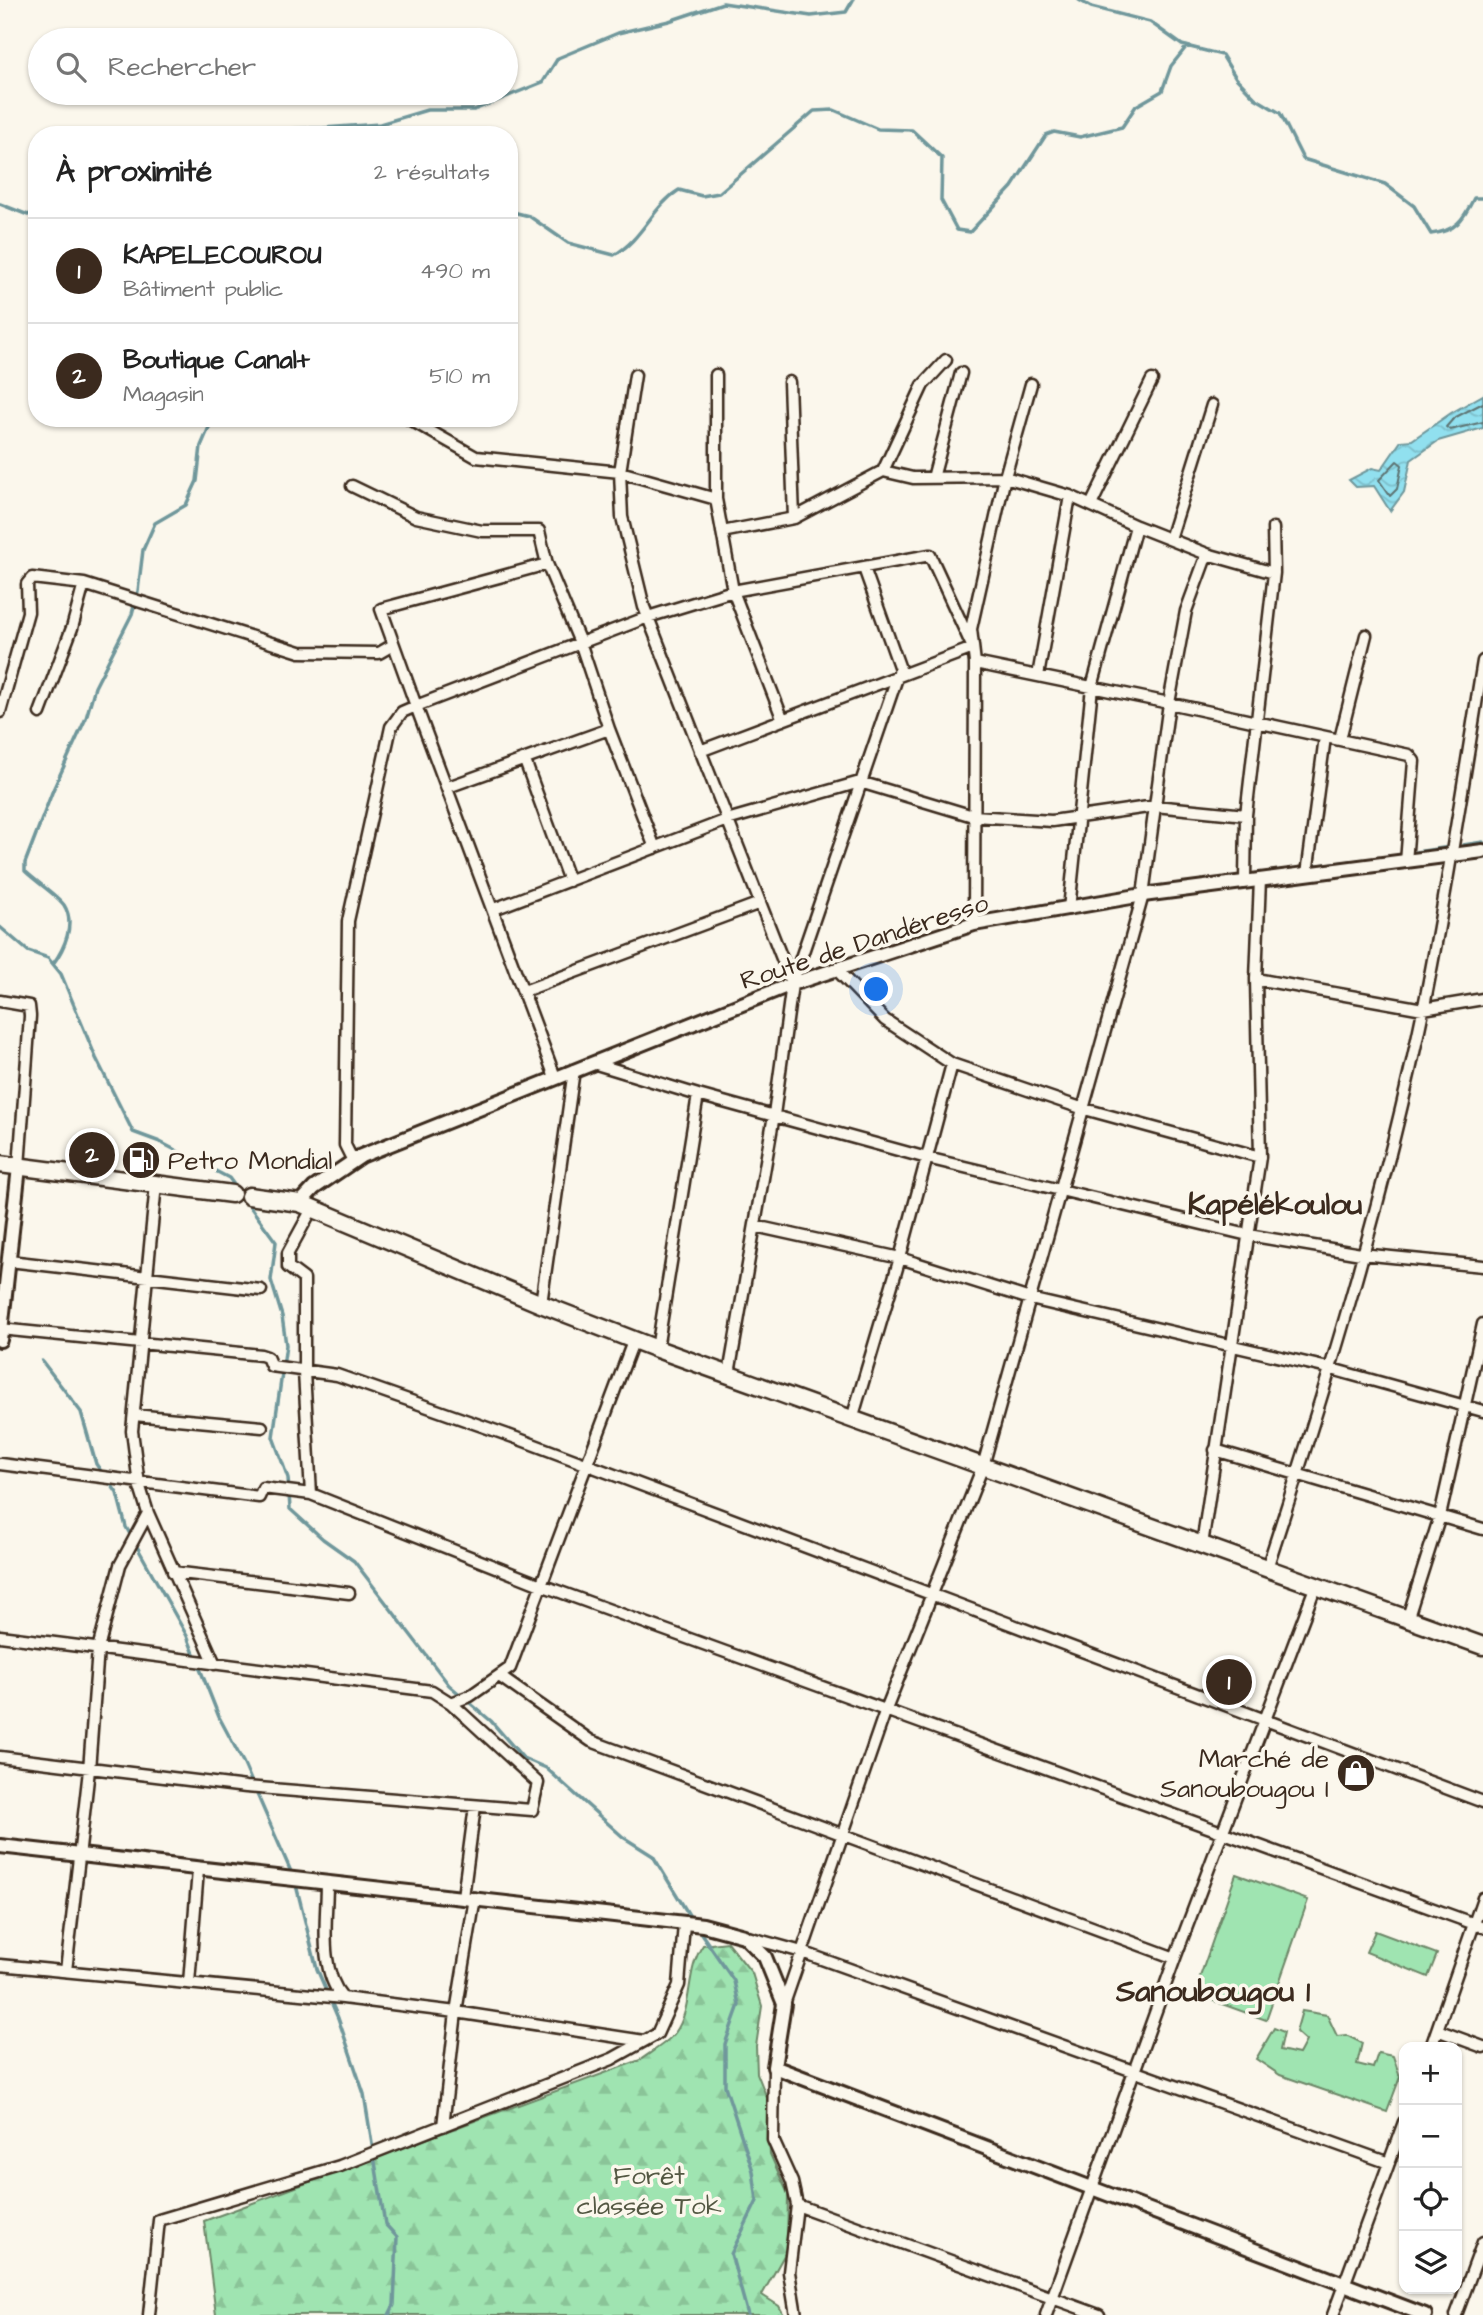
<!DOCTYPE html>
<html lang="fr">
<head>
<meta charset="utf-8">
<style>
	body { margin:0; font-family:"Architects Daughter",sans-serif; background:#f6f6f6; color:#222 }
	.controls { position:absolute; right:21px; bottom:21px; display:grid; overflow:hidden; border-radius:14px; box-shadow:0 2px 5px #0004 }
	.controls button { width:63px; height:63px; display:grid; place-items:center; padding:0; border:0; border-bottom:2px solid #e0e0e0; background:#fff; color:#222; font:35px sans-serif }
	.you { position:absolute; left:877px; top:990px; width:24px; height:24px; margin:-18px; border:5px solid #fff; border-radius:50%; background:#1a73e8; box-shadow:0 0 0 10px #1a73e833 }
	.badge { display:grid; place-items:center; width:46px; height:46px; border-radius:50%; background:#3b2a1e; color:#fff; font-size:23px; font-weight:700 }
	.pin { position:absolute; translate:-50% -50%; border:4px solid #fff; box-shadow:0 2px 7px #0006 }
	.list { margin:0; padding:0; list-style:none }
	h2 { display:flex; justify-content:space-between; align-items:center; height:91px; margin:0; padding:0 28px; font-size:30px }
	h2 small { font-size:23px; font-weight:400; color:#767676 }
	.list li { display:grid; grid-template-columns:46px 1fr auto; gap:21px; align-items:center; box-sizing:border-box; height:105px; padding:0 28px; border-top:2px solid #e0e0e0 }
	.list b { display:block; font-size:26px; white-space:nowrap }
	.list p { margin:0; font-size:23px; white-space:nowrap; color:#767676 }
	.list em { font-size:23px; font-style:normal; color:#767676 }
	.icon { flex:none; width:38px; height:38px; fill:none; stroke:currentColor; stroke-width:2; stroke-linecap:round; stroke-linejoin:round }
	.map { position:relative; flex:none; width:1483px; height:2315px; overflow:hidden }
	.search { position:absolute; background:#fff; box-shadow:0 2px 5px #0004; left:28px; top:28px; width:490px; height:77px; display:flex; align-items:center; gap:18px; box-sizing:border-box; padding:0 24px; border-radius:38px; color:#767676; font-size:26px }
	.panel { position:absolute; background:#fff; box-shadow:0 2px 5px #0004; left:28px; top:126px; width:490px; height:301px; border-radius:28px }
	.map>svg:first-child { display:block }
	.forest { fill:url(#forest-firs); stroke:#6d8768; stroke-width:2 }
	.green { fill:#9fe4b1; stroke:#6d8768; stroke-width:2 }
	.water { fill:url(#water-waves); stroke:#6f979b; stroke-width:2 }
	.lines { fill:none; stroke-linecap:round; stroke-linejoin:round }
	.shore { stroke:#5d7372; stroke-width:2 }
	.stream { stroke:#6f979b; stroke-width:3.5 }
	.minor-casing { stroke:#3b2a1e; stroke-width:15 }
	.tertiary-casing { stroke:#3b2a1e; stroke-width:18 }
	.trunk-casing { stroke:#3b2a1e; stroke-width:21 }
	.minor { stroke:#fbf7ec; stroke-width:10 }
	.tertiary { stroke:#fbf7ec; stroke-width:12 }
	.trunk { stroke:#fbf7ec; stroke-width:16 }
	.labels { text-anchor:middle; stroke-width:7; stroke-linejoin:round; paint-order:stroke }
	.street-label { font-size:26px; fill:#3b2a1e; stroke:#fbf7ec }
	.poi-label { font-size:26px; fill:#3b2a1e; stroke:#fbf7ec; text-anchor:start }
	.park-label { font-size:26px; fill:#545843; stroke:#fbf7ec }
	.quarter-label { font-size:30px; font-weight:bold; fill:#3b2a1e; stroke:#fbf7ec }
</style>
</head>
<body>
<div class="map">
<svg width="1483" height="2315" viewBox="0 0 1483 2315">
	<defs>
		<pattern id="forest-firs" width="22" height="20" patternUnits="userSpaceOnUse" patternTransform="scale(1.75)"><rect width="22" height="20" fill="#9fe4b1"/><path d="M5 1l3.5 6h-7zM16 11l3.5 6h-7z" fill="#8ac498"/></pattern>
		<pattern id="water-waves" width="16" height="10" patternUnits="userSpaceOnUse" patternTransform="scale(1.75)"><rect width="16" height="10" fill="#91e0ef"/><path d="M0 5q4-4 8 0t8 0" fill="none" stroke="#7ec0cc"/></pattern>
	</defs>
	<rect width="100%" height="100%" fill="#fbf7ec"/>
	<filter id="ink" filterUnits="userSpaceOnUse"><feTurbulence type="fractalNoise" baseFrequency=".0143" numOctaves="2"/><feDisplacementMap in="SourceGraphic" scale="14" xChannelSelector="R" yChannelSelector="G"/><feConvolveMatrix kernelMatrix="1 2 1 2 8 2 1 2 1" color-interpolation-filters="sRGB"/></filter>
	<g filter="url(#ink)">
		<path class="forest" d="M727 1942 752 1973 762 2006 756 2046 757 2073 767 2098 770 2154 788 2194 787 2250 762 2295 779 2306 784 2315H216L204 2221 640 2060C651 2052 667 2043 675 2033 694 2006 685 1971 703 1945Z"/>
		<path class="green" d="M1236 1874 1308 1900 1266 2020 1194 1994Z
			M1375 1931 1437 1954 1428 1977 1366 1952Z
			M1302 2011 1327 2015 1337 2036 1346 2035 1362 2043 1357 2064 1373 2068 1378 2053 1393 2056 1400 2077 1387 2112 1280 2075 1256 2059 1274 2028 1284 2032 1280 2050 1299 2054 1306 2041 1296 2032Z"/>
		<path class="water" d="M1483 395V428L1438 441 1411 460 1404 492 1390 511 1374 486 1356 487 1349 480 1372 468 1381 470 1401 441 1412 440 1451 413Z"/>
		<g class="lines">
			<path class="shore" d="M1483 403 1454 418 1446 427 1450 430 1483 422
				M1397 461 1402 465 1397 489 1390 496 1379 480Z"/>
			<path class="stream" d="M1079 0 1091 7 1150 22 1182 45 1222 55 1236 78 1255 98 1280 113 1303 159 1385 184 1414 206 1431 234C1456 231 1463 220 1474 198H1483
				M147 135 149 132 323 128 380 124 427 110H474L543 82 558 58 618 33 669 21 723 3 811 16 846 12 853 0
				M0 204 28 215 37 210
				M509 211 529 216 568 243 614 255C642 240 652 207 679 190L702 196 719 193 814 111 834 110 878 129 912 130 942 158 941 200 957 230 970 232 1012 187 1046 135 1054 132 1080 137 1122 127 1136 106 1162 91 1171 66 1187 46
				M1463 845 1483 842
				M1416 852 1450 847
				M1311 866 1403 855
				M0 927 28 951 48 958 61 974 96 1058 133 1132 160 1142 229 1178 276 1242 271 1280 282 1316 286 1345 273 1437 288 1478 290 1509 323 1539 354 1561 449 1685 491 1721 523 1758 546 1768 623 1837 653 1856 692 1920
				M53 964C64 949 76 924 64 905 57 895 35 881 25 871V863L53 790 86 718 95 687 132 614 138 591 143 550 155 523 186 505 197 481 201 446 213 418
				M42 1361 81 1412 96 1464 103 1474
				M108 1480 117 1493 126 1527 187 1636 219 1717 243 1762 292 1874
				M295 1881 317 1969 338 2018 364 2094 385 2224 397 2237 394 2305 389 2315
				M698 1929 734 1981 739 2005 725 2044V2086L753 2171 757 2201 731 2254 748 2315"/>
			<g class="minor-casing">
				<path id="minor" d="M635 375 620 472 622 517 644 607 792 984 900 669 864 568
					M716 375V499L733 591 783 720
					M789 382 794 518
					M407 418 476 457 620 472 716 499
					M883 471 923 385 946 360
					M933 478 961 373
					M352 486 416 517 482 531H539L547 564
					M1091 505 1152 380
					M1273 528 1274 573
					M722 532 794 518 883 471 913 478 1005 477 1070 496 1136 526 1092 687 1069 909
					M1170 539 1212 405
					M1207 554 1274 573 1246 815
					M975 663 1169 703 1186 611 1207 554 1136 526
					M1038 676 1070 496
					M0 712 28 612 27 584 32 578 84 584 300 652 379 653 393 645
					M40 713 72 628 84 584
					M1340 739 1366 635
					M525 761 569 881
					M448 787 609 729 655 848
					M1307 874 1325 737
					M494 909 727 820 860 782 973 816 1052 821 1155 806 1246 815 1245 881
					M974 924 975 663 971 629 1005 477 1031 384
					M836 969 885 1020 952 1064 1081 1108 1260 1157
					M1256 979 1423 1009 1483 999
					M524 991 760 903
					M0 1001 29 1006 30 1016 19 1167
					M593 1063 698 1095 927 1158 1248 1235 1361 1254 1483 1266
					M555 1077 416 706 648 617 733 591 930 555 973 648 700 751
					M353 1161 345 1145 348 921 391 727 402 712 416 706 381 609 547 564 581 645 609 729
					M156 1184 132 1431 139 1484 148 1513 215 1664
					M312 1209 288 1253V1267L304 1279V1372L311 1494 541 1585 1483 1927
					M755 1226 900 1258 1030 1299 1328 1368 1483 1411
					M9 1261 261 1290
					M541 1304 574 1070
					M0 1329 261 1355 267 1357 271 1366 337 1375 519 1439 1483 1802
					M657 1349 698 1095
					M729 1374 774 1115 792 984
					M134 1415 262 1427
					M852 1419 900 1258 952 1064
					M1215 1450 1483 1529
					M0 1464 259 1497 263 1488 311 1494
					M1202 1545 1260 1157 1256 979 1260 879
					M1267 1568C1327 1384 1385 1196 1424 1006 1447 892 1464 777 1483 661
					M173 1572 349 1593
					M1408 1617 1440 1516 1483 1324
					M0 1636 432 1691 451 1703 470 1696 510 1668 634 1339
					M499 1676 591 1741 1175 1958
					M0 1757 246 1787 532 1810 538 1783 451 1703
					M327 1883C327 1920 318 1969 343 1998L456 2012 644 2041
					M463 1897 475 1806
					M744 1936 802 1952 1389 2163
					M0 1965 343 1998
					M66 1971 89 1770 98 1649 120 1565 148 1513
					M189 1983 198 1870
					M784 2004 885 1712 983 1466 1143 895 1169 703 1409 755 1414 761 1406 862
					M1437 2030 1483 2047
					M1431 2047 1483 1898
					M774 2067 773 2140 792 2182 797 2205 789 2272 796 2315
					M443 2126 456 2012 475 1898
					M797 2205 1099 2315
					M149 2315 159 2220 340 2166 612 2059 657 2034 679 1985 684 1924
					M1046 2315 1175 1958 1316 1585
					M1333 2315 1404 2122
					M1456 2315 1483 2242"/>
			</g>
			<g class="tertiary-casing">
				<path id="tertiary" d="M300 1203 314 1188 361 1156 792 984 974 924 1143 895 1483 851
					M0 1340 19 1167
					M0 1846 703 1925 744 1936 765 1957 784 2004 774 2067 1425 2315"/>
			</g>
			<g class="trunk-casing">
				<path id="trunk" d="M0 1164 232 1194
					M249 1196 300 1203 541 1304 657 1349 1483 1646"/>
			</g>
			<use href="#minor" class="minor"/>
			<use href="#tertiary" class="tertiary"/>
			<use href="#trunk" class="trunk"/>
		</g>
	</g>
	<defs>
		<g id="fuel-disc" transform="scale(2.0125)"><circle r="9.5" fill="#3b2a1e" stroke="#fbf7ec"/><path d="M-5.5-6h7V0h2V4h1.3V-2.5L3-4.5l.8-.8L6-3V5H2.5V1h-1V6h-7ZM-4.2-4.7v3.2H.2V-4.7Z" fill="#fff"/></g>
		<g id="shop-disc" transform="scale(2.0125)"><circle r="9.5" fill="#3b2a1e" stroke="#fbf7ec"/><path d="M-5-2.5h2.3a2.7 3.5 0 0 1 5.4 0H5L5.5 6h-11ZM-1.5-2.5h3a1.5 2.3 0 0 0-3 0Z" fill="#fff"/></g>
	</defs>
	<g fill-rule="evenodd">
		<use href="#fuel-disc" x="141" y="1160"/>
		<use href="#shop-disc" x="1356" y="1773"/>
	</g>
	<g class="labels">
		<g class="street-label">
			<text transform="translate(864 941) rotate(-18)" y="9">Route de Dandéresso</text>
		</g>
		<g class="poi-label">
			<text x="168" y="1169">Petro Mondial</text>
			<text x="1329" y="1767" text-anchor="end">Marché de<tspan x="1329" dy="30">Sanoubougou I</tspan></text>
		</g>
		<g class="park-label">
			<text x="649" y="2184">Forêt<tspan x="649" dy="30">classée Tok</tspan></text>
		</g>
		<g class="quarter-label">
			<text x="1275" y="1214">Kapélékoulou</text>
			<text x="1213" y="2001">Sanoubougou 1</text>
		</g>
	</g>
</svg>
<div class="controls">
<button>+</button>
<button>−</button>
<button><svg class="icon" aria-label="locate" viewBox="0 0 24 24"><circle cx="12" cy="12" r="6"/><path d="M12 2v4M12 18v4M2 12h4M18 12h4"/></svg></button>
<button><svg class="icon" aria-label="layers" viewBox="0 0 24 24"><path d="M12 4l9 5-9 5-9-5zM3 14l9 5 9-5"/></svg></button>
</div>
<div class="you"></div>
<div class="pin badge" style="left:1229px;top:1682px">1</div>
<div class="pin badge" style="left:92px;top:1155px">2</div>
<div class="search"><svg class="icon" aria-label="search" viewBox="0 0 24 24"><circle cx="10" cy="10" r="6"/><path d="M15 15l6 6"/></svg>Rechercher</div>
<section class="panel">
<h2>À proximité<small>2 résultats</small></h2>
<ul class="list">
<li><span class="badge">1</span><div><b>KAPELECOUROU</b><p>Bâtiment public</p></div><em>490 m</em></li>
<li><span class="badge">2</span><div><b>Boutique Canal+</b><p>Magasin</p></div><em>510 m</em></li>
</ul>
</section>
</div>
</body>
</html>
